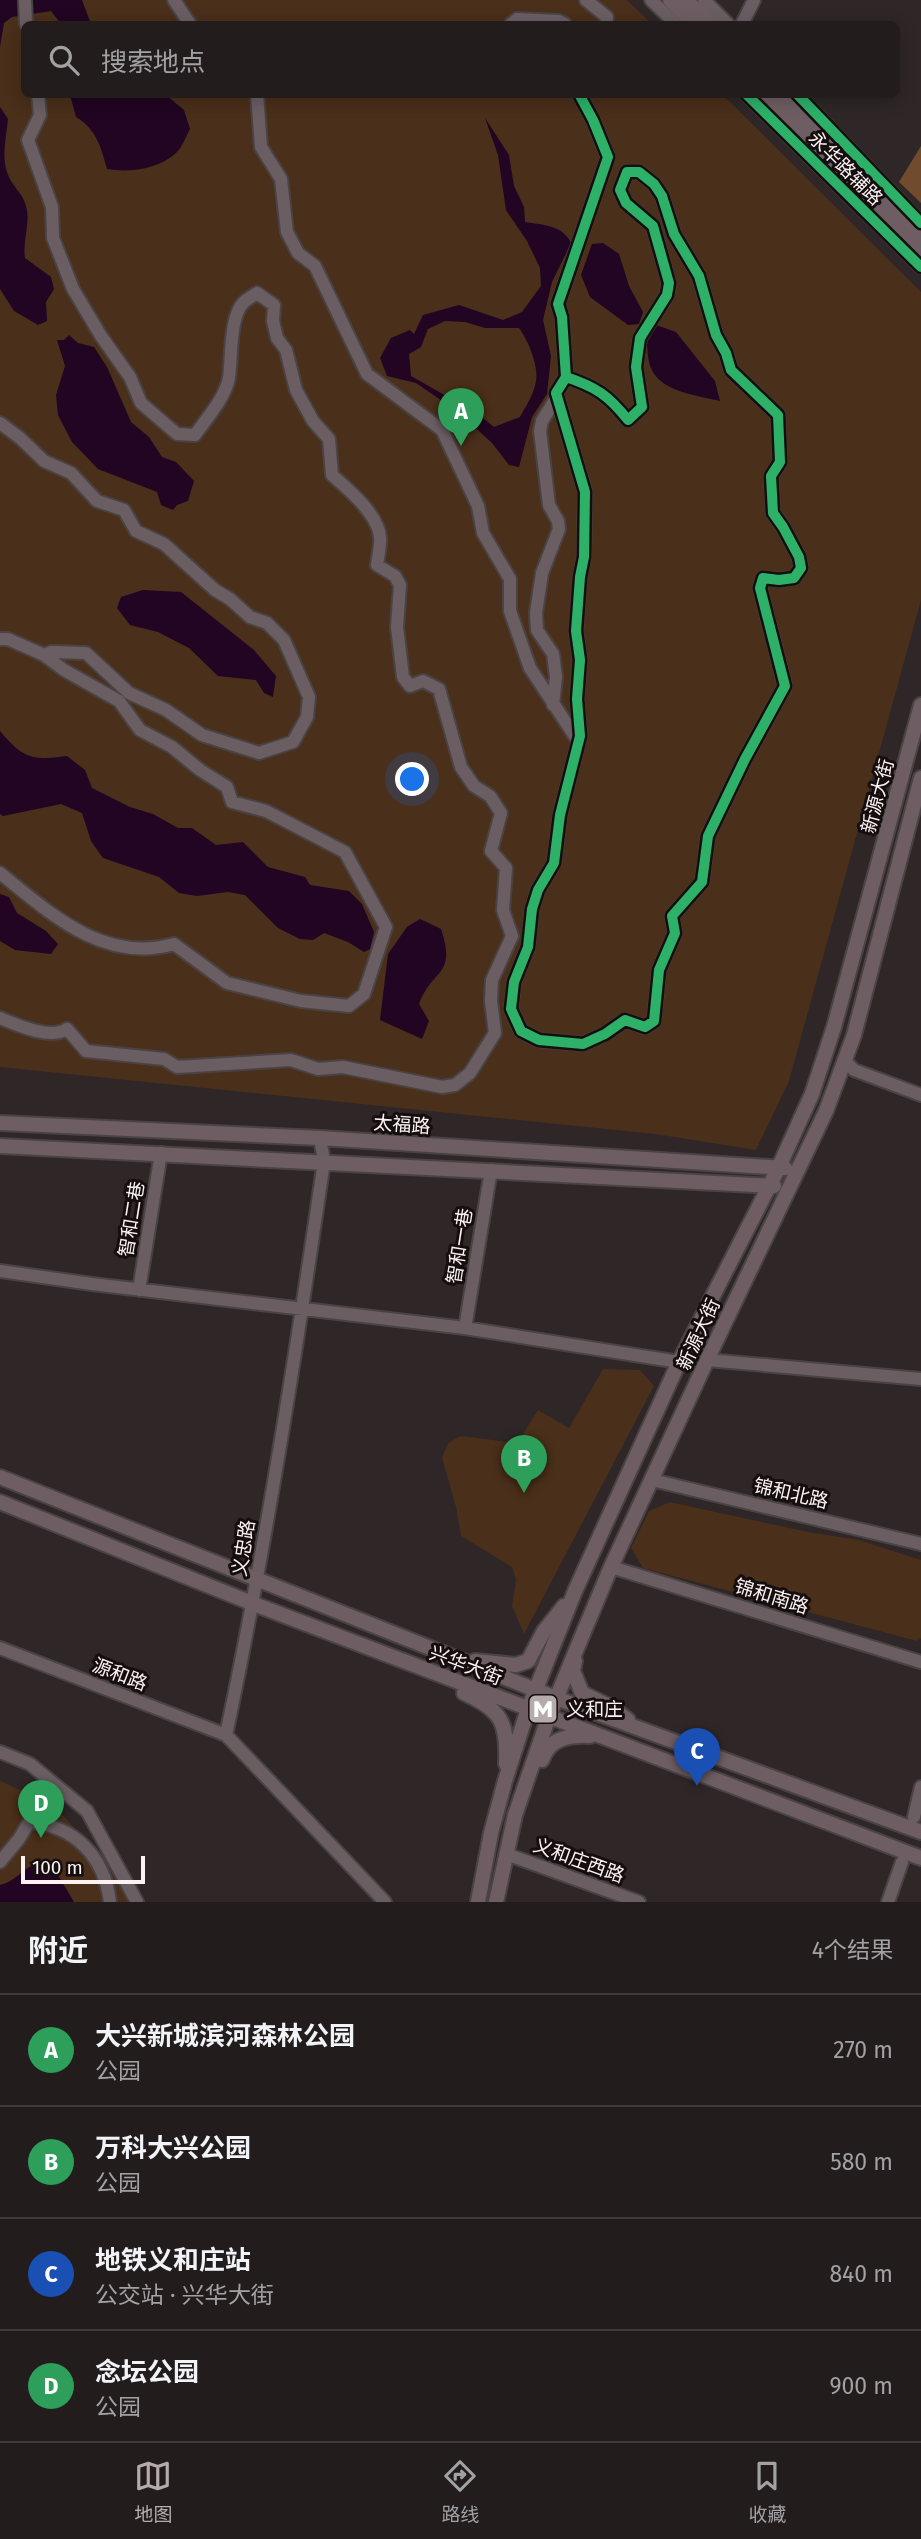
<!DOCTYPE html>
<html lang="zh">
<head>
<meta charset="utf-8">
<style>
	body { margin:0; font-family:"Fira Sans","Noto Sans SC",sans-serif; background:#2e292a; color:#f1f3f6 }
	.scale { position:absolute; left:21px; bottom:18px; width:124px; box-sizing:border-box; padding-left:7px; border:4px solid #fdf2f3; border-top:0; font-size:19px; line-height:24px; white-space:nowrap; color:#fdf2f3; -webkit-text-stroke:5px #150e0f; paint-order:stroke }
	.you { position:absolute; left:413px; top:780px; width:24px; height:24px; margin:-18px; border:5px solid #fff; border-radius:50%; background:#1a73e8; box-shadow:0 0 0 10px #1a73e833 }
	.badge { display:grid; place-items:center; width:46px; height:46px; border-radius:50%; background:#b5abac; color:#fff; font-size:23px; font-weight:700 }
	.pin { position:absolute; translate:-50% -58px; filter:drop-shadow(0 2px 4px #0008) }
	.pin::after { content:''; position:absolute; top:37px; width:24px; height:21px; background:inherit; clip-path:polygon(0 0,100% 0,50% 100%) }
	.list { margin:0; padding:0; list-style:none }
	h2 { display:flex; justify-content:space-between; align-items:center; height:91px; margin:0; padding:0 28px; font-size:30px }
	h2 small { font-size:23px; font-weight:400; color:#a2a1a4 }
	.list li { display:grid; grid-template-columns:46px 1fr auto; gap:21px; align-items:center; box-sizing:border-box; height:112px; padding:0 28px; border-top:2px solid #3f3a3b }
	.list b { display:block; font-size:26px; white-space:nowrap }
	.list p { margin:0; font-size:23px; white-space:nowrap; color:#a2a1a4 }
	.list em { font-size:23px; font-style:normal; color:#a2a1a4 }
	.icon { flex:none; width:38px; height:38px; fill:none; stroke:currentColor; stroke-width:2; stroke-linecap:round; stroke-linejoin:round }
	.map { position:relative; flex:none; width:921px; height:1902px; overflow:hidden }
	.search { position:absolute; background:#221c1d; box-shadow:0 4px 18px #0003; left:21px; right:21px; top:21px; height:77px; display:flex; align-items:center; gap:18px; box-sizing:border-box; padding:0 24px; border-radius:10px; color:#a2a1a4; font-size:26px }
	.sheet { height:539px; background:#221c1d }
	nav { display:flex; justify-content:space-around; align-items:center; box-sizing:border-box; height:98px; border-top:2px solid #3f3a3b; background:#221c1d; font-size:19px; color:#a2a1a4 }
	nav a { display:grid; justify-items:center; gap:4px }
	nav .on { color:#b5abac }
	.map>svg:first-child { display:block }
	.green { fill:#4a2f1a }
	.forest { fill:#714b2e }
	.water { fill:#210522; fill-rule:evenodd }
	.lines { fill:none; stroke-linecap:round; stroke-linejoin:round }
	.minor-casing { stroke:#4a4344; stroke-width:16 }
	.major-casing { stroke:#4a4344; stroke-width:18 }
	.minor { stroke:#6a5e63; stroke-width:12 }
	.major { stroke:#6e5e63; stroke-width:14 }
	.cycleway-casing { stroke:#150e0f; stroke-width:15 }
	.cycleway { stroke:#2db169; stroke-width:10 }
	.labels { text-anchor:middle; stroke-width:6; stroke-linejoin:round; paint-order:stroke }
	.street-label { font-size:19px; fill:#fdf2f3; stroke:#150e0f }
	.poi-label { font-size:19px; fill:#fdf2f3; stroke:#150e0f; text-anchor:start }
</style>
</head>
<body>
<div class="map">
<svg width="921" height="1902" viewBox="0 0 921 1902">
	<rect width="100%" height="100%" fill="#2e2627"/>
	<path class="green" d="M0 0H627L652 24H24V94L723 95 921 292V600L789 1081 756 1150 655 1134 0 1067Z
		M603 1369 640 1370 654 1386 524 1634 512 1606 516 1580 512 1567 461 1536 456 1507 442 1458 448 1443 461 1436 517 1443 538 1410 569 1428Z
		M670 1502 808 1532 859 1540 921 1560V1638L917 1641 643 1568 631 1548 649 1511Z
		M0 1781 54 1805 112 1871 129 1902H0Z"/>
	<path class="forest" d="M921 146V203L899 182Z"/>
	<path class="water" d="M0 0H82L91 24H61L51 11 12 17 4 23 0 47Z
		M70 95H166L184 110 190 129C186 136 182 148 176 153 158 169 130 173 107 169 101 147 96 129 76 117Z
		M0 107 8 119C6 140 0 160 10 179 14 187 22 194 25 203 32 221 22 240 25 258L51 277 54 289 46 302 47 321 38 325 14 311 0 289Z
		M485 118 509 155 514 186 524 207 525 222C543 225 563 225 571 243L552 282 543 320 551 356 547 394 532 417 519 467 509 465 492 443 457 411 416 383 387 376 380 358 391 338 410 330 414 334 423 315 459 305 503 320 522 312 541 286 540 268 527 241 506 210 498 155ZM445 321 465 322 485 328H519C528 340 539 366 536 381 534 394 526 406 520 417L494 427 478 414 411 376 409 354 421 347 428 329Z
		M603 243 619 254 629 286 643 312 639 324 628 325 590 297 581 275 592 244Z
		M656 325 676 332 715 381 720 401C700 396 662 392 652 370 647 361 648 347 646 337Z
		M69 335 78 343 94 347 107 367 131 422 149 437 162 457 176 462 194 481 188 501 177 505 173 510 161 505 157 492 98 469 72 442 58 415 56 395 65 366 57 340H64Z
		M143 590 181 592 254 650 276 676 273 697 264 693 256 680 218 676 189 648 158 632 130 625 117 608 121 597Z
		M0 731C23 758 31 761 67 756L85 770 92 788 130 807 153 814 178 828H192L216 845 243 842 268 867 305 877 310 885 349 891 362 904 374 932 370 949 364 952 348 942 324 933 313 940 300 939 278 928 245 895 228 892 197 896 179 893 159 877 103 858 91 841 82 813 61 804 3 816 0 814Z
		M0 894 9 897 17 913 46 931 58 944 51 954 15 950 0 941Z
		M420 919 441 929C457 977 432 968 419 1004L429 1021 422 1039 380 1020 388 954 407 927Z
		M43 1862 55 1870 74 1902H0V1885C18 1881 25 1864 43 1862Z"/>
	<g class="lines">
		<g class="minor-casing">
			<path id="minor" d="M25 0 26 24
				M174 0 190 24
				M586 0 607 17 606 24
				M651 0 676 24
				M704 0 728 24
				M511 24 517 19 559 21 565 24
				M742 24 754 0
				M257 94 261 147 281 179 287 232 298 253 315 266 367 374 442 430 478 506 483 533 510 579V611L530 668 578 741
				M746 94 921 267
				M797 94 921 223
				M566 377C596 387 608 395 628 420L642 407 636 367 640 338 667 295 669 283 653 226 626 203 620 190 627 172H639L654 184 662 196 674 234 699 276 716 335 726 353 731 370 778 415 780 462 771 476 773 513 783 527 799 557 801 568 794 578 779 580 763 578 760 588 785 686 745 759 708 836 702 882 672 916 675 933 659 970 654 1021 645 1027 625 1020 605 1034 583 1044 539 1040 521 1031 511 1009 514 982 528 947 532 909 538 890 554 863 560 815 580 736 577 699 580 660 576 631 580 577 584 557 585 492 556 393 566 377 562 317 558 304 608 157 593 120 579 94
				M0 423 20 438 44 461 71 473 97 501 124 510 136 531 164 544 215 590 230 599 250 617 267 623 284 640 309 697 307 717 293 742 259 753 202 735 166 710 129 693 86 653 51 652 44 655
				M0 639H8L44 655 64 670 119 701 140 730 172 747 200 770 227 787 232 802 266 811 345 852 386 927 364 994 349 1006 301 1001 227 983 174 944C104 964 51 914 0 873
				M553 705 556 677 553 654 537 630 536 613 542 573 559 529 558 521 549 505 540 431 542 421 557 397
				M0 1018C17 1025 50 1040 67 1029L86 1051 164 1059 177 1067 291 1060 318 1069 343 1067 442 1087 455 1085 470 1073 495 1033 491 1001 492 980 512 936 503 910 506 868 491 851 501 813 490 796 474 786 461 767 439 689 423 681 410 686 403 677 397 627 400 585 395 576 377 565C378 556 381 545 380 537 378 514 348 489 332 475L329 439 313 421 296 390 286 350 277 338 273 321 274 305 257 293C253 296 247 299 244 302 229 317 232 358 229 378 225 398 207 418 195 435L177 434 141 403 130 377 101 336 73 289 53 238 52 207 28 140 40 115 38 94
				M845 1061 854 1070 921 1095
				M320 1138 324 1161C296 1353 266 1545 226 1735L385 1902
				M0 1271 92 1284 465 1328 679 1362
				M139 1290 161 1153
				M465 1328 491 1170
				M707 1360 921 1379
				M652 1480 921 1544
				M611 1567 921 1662
				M0 1648 226 1735
				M0 1752 30 1764 87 1811 137 1902
				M914 1817 921 1787
				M506 1854 639 1902
				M0 1862 19 1839 29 1822C75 1826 104 1856 110 1902
				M888 1902 902 1862"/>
		</g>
		<g class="major-casing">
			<path id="major" d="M670 0 694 24
				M686 0 711 24
				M764 94 921 253
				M780 94 921 237
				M0 1123 320 1138 785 1168
				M0 1146 774 1186
				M0 1477 556 1698 921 1832
				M0 1502 254 1604 921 1858
				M475 1661 516 1665 528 1661 544 1631 564 1606
				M575 1661 573 1671 582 1693 611 1707 628 1720
				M464 1693C502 1710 508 1723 506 1764
				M542 1760C549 1738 569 1735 590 1736
				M478 1902 491 1833 505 1781 528 1709 575 1591 679 1362 778 1169 812 1094 834 1027 921 705
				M496 1902 515 1815 549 1716 582 1636 611 1567 707 1360 826 1111 854 1035 921 778"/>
		</g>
		<use href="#minor" class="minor"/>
		<use href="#major" class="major"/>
		<g class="cycleway-casing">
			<path id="cycleway" d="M746 94 921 267
				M797 94 921 223
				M566 377C596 387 608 395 628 420L642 407 636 367 640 338 667 295 669 283 653 226 626 203 620 190 627 172H639L654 184 662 196 674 234 699 276 716 335 726 353 731 370 778 415 780 462 771 476 773 513 783 527 799 557 801 568 794 578 779 580 763 578 760 588 785 686 745 759 708 836 702 882 672 916 675 933 659 970 654 1021 645 1027 625 1020 605 1034 583 1044 539 1040 521 1031 511 1009 514 982 528 947 532 909 538 890 554 863 560 815 580 736 577 699 580 660 576 631 580 577 584 557 585 492 556 393 566 377 562 317 558 304 608 157 593 120 579 94"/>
		</g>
		<use href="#cycleway" class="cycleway"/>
	</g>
	<defs>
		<g id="metro-square" transform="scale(1.575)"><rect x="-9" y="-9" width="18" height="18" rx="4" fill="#b5abac" stroke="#150e0f"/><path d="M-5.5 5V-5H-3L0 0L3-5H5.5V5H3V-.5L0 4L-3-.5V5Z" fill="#fff"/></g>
	</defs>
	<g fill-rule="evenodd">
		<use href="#metro-square" x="543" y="1709"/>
	</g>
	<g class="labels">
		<g class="street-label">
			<text transform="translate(846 168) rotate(45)" y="7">永华路辅路</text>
			<text transform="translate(877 796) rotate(-75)" y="7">新源大街</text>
			<text transform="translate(402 1124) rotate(4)" y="7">太福路</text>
			<text transform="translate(131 1219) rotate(-81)" y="7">智和二巷</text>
			<text transform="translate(459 1246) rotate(-81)" y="7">智和一巷</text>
			<text transform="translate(698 1334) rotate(-65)" y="7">新源大街</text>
			<text transform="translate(791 1493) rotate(13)" y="7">锦和北路</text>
			<text transform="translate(243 1548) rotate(-81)" y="7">义忠路</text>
			<text transform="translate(772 1596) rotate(17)" y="7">锦和南路</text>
			<text transform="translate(466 1665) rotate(21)" y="7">兴华大街</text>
			<text transform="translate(120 1674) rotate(21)" y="7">源和路</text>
			<text transform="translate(579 1860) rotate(20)" y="7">义和庄西路</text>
		</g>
		<g class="poi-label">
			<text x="566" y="1716">义和庄</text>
		</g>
	</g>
</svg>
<div class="scale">100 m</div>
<div class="you"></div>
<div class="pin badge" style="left:461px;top:446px;background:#2e9e5b">A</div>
<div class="pin badge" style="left:524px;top:1493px;background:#2e9e5b">B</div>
<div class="pin badge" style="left:697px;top:1786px;background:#1a4fb4">C</div>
<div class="pin badge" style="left:41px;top:1838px;background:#2e9e5b">D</div>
<div class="search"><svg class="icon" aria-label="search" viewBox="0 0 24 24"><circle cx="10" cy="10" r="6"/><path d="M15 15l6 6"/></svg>搜索地点</div>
</div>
<section class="sheet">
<h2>附近<small>4个结果</small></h2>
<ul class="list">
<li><span class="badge" style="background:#2e9e5b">A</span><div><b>大兴新城滨河森林公园</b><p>公园</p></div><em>270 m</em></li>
<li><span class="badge" style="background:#2e9e5b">B</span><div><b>万科大兴公园</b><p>公园</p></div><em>580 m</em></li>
<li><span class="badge" style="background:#1a4fb4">C</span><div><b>地铁义和庄站</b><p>公交站 · 兴华大街</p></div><em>840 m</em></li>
<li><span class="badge" style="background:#2e9e5b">D</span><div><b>念坛公园</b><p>公园</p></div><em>900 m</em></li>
</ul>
</section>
<nav>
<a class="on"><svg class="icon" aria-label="map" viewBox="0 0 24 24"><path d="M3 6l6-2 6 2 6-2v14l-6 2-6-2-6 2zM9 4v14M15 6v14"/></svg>地图</a>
<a><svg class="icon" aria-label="directions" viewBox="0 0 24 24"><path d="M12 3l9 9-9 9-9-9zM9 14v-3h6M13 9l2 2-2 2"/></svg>路线</a>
<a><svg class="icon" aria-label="saved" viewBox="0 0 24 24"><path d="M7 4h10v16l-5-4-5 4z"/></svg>收藏</a>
</nav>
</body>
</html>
